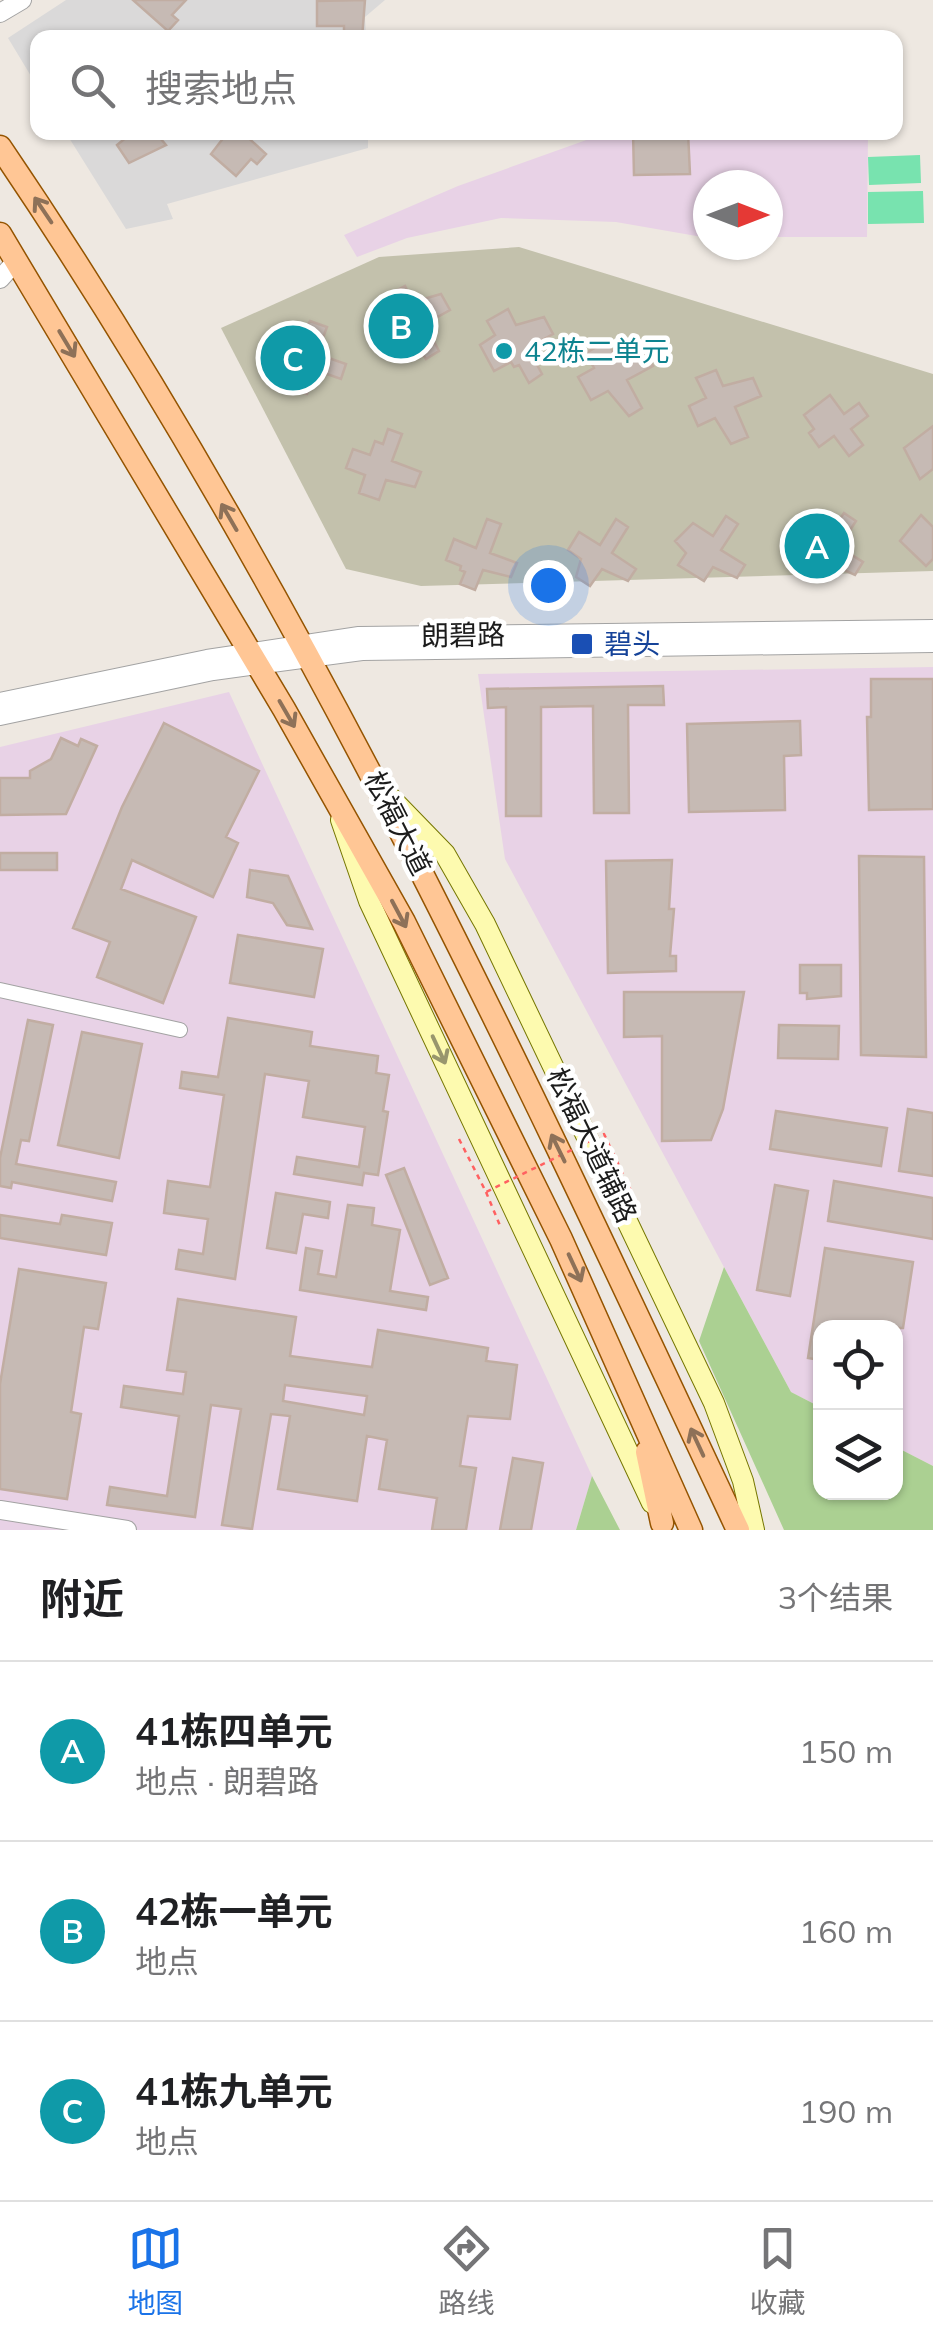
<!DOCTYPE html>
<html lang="zh">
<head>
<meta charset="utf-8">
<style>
	body { margin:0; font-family:Mulish,"Noto Sans SC",sans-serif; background:#f6f6f6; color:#202124 }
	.controls { position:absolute; right:30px; bottom:30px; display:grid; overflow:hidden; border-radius:20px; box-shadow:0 2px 8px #0004 }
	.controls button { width:90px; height:90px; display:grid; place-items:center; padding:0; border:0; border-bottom:2px solid #e0e0e0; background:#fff; color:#202124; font:50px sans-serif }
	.compass { position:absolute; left:693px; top:170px; width:90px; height:90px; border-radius:50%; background:#fff; box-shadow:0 2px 8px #0004; rotate:90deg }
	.you { position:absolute; left:548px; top:585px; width:35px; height:35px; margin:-25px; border:8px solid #fff; border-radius:50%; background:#1a73e8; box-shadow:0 0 0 15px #1a73e833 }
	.badge { display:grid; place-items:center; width:65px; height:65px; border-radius:50%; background:#1a73e8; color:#fff; font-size:32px; font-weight:700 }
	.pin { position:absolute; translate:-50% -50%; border:5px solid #fff; box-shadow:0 2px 10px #0006 }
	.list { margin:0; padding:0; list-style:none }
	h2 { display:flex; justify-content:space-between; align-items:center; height:130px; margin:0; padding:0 40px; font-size:42px }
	h2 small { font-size:32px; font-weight:400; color:#757577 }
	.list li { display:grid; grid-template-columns:65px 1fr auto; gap:30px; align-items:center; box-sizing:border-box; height:180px; padding:0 40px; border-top:2px solid #e0e0e0 }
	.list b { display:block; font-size:38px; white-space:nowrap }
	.list p { margin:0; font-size:32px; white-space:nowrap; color:#757577 }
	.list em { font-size:32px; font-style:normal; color:#757577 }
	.icon { flex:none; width:55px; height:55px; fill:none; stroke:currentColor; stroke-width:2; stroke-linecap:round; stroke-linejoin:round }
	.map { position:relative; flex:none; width:933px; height:1530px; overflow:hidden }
	.search { position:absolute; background:#fff; box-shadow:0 2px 8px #0004; left:30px; right:30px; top:30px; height:110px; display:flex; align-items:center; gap:25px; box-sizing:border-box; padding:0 35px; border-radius:20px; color:#757577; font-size:38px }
	.sheet { height:670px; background:#fff }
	nav { display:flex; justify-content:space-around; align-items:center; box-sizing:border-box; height:140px; border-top:2px solid #e0e0e0; background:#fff; font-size:28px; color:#757577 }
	nav a { display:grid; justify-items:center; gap:5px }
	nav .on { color:#1a73e8 }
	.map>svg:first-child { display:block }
	.residential { fill:#dad9d9 }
	.industrial { fill:#e8d2e6 }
	.construction { fill:#c3c1ac }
	.forest { fill:#abd092 }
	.pitch { fill:#78e3af }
	.building { fill:#c6bab4; stroke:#c1ada2; stroke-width:2.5; fill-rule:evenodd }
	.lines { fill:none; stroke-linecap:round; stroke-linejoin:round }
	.minor-casing { stroke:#a3a3a3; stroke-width:16 }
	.tertiary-casing { stroke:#a3a3a3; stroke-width:20 }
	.secondary-casing { stroke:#757600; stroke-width:22 }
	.primary-casing { stroke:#945400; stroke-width:25 }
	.path { stroke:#ff6161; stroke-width:2.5; stroke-dasharray:5 5; stroke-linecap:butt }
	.minor { stroke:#fff; stroke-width:14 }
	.tertiary { stroke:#fff; stroke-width:18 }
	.secondary { stroke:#fdfaaf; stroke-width:20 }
	.primary { stroke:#ffc695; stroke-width:22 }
	.path-bridge { stroke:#ff6161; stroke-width:2.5; stroke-dasharray:5 5; stroke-linecap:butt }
	.oneway { stroke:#8e7158 }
	.oneway2 { stroke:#98966d }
	.culture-dot { fill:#0f9aa8; stroke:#fff; stroke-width:4 }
	.transit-dot { fill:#1a4fb4; stroke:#fff; stroke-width:4 }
	.labels { text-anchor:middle; stroke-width:9; stroke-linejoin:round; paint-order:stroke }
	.culture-label { font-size:28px; fill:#0d838f; stroke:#fff; text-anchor:start }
	.street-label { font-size:28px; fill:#1c1c1c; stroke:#fff }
	.transit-label { font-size:28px; fill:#164399; stroke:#fff; text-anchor:start }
</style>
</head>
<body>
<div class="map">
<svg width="933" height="1530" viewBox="0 0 933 1530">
	<rect width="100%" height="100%" fill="#eee8e1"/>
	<path class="residential" d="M66 0H385L365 17 366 37 38 38 37 86 8 38Z
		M66 133H368V148L167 204 173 219 126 229Z"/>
	<path class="industrial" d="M606 133H868L867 237H768V185H708V238L616 222 501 218 407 238 357 257 344 235 458 186Z
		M933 667V1466L896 1447V1328H820V1407L791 1392 505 859 478 674Z
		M229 692 592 1476 576 1530H0V747Z"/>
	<path class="construction" d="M519 247 933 374V571L421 586 346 569 221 328 379 257Z"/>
	<path class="forest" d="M724 1267 791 1392 820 1407V1492H896V1447L933 1466V1530H784L699 1341Z
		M592 1476 620 1530H576Z"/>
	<path class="pitch" d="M920 155 921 183 869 185 868 157Z
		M923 191 924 223 868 224V192Z"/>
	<path class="building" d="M133 0H186L172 15 178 20 168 31Z
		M365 0 362 38H344V26H317V1Z
		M133 132H155L166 145 129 163 117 145Z
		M228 132H242L266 154 257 164 251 159 236 176 211 154Z
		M633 132H688L690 174 634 175Z
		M405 286 413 302 441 294 450 310 425 324 439 351 426 359 415 342 411 344 408 339 390 348 376 321 392 312 384 297Z
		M508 309 516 325 544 317 553 334 528 348 542 374 529 383 519 365 514 367 511 362 494 371 480 345 495 335 487 321Z
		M310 321 327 327 317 354 346 364 341 379 321 372 320 378 314 376 307 394 280 384 286 367 270 362 277 341 294 347Z
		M607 341 616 358 644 349 653 366 627 380 642 408 629 416 608 391 591 400 578 377 594 368 586 353Z
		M716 370 723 386 753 378 761 396 735 407 748 437 731 444 715 418 698 426 689 406 706 398 696 378Z
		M830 395 844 414 859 403 868 416 851 429 863 445 849 456 834 436 819 447 809 433 814 429 804 415Z
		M933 426V469L920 479 904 448Z
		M388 429 402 434 392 461 421 472 415 487 386 480 379 500 359 493 365 475 346 468 353 449 370 455 375 441 383 444Z
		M844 513 856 521 839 547 863 562 855 575 831 564 822 578 796 562 804 550 793 538 810 520 830 533Z
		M921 515 933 527V559L926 566 900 541Z
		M726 516 738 524 721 550 745 565 737 578 713 567 704 581 678 565 686 553 675 541 693 523 713 536Z
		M487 519 501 524 490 553 517 563 511 577 483 570 475 590 460 584 465 572 460 570 461 566 446 560 454 539 476 548Z
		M616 519 628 527 612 553 636 569 628 581 602 569 590 586 576 577 581 559 568 550 579 532 600 545Z
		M871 679H933V809L869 810 867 717H871Z
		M663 686 664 705H628L629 813H594L593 706 541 707V816H506V707L488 708 487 689Z
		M800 721 801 755 784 756 785 810 689 812 687 724Z
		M164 723 259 771 226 837 238 843 213 897 132 860 121 889 196 917 163 1003 97 977 110 942 73 928 122 807Z
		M61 738 78 746 81 739 97 746 66 814 0 815V778H30V771L51 759Z
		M0 853H57V870H0Z
		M859 856 924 857 926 1057 861 1055Z
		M672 860 669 909H674L670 956H676V971L608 973 606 861Z
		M250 870 288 876 312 929 287 925 273 903 247 897Z
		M238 935 323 949 314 997 230 983Z
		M800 965H841V996L807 999V993H800Z
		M624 992H744L723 1109 711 1140 662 1141V1036L624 1037Z
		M228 1018 312 1032 310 1046 378 1056 376 1073 389 1075 383 1111 388 1112 378 1175 364 1173 362 1185 294 1174 297 1157 359 1167 365 1127 303 1117 309 1081 265 1074 235 1279 176 1269 179 1250 203 1254 208 1219 164 1213 168 1181 210 1187 224 1095 180 1088 182 1072 218 1077Z
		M28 1020 53 1025 29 1141 21 1140 16 1164 116 1182 112 1201 12 1182 11 1188 0 1186V1158Z
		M779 1025 839 1026 838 1059 778 1058Z
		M82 1032 142 1044 119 1158 58 1145Z
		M908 1109 933 1113V1176L899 1171Z
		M776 1111 887 1128 881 1166 770 1149Z
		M404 1168 448 1278 430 1285 386 1175Z
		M834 1181 933 1198V1239L828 1221Z
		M775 1185 808 1191 790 1296 757 1290Z
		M276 1193 330 1202 328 1218 303 1214 296 1253 267 1248Z
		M348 1205 374 1208 372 1225 400 1230 390 1291 428 1297 426 1310 300 1290 306 1248 322 1251 318 1274 336 1277Z
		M0 1215 60 1224 62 1215 112 1223 106 1255 0 1238Z
		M825 1248 913 1262 903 1328H820V1360L808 1358Z
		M19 1269 106 1283 98 1329 84 1327 71 1412 81 1414 67 1499 0 1489V1384Z
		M178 1299 296 1317 290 1356 372 1367 378 1330 488 1348 486 1361 517 1365 510 1419 468 1416 460 1466 476 1468 466 1530H432L437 1498 379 1489 387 1440 367 1436 357 1501 278 1489 290 1416 271 1414 252 1529 222 1525 241 1409 211 1405 195 1517 107 1505 110 1487 167 1496 179 1416 121 1407 124 1386 183 1394 186 1372 167 1370ZM285 1385 367 1396 364 1415 283 1401Z
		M513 1458 543 1463 531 1530H500Z"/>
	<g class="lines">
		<g class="minor-casing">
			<path id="minor" d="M0 990 180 1030"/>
		</g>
		<g class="tertiary-casing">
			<path id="tertiary" d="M0 13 22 0
				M0 279 17 260
				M0 702 207 659 359 636 933 629
				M0 716 213 671 362 651 933 643
				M0 1510 127 1530"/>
		</g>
		<g class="secondary-casing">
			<path id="secondary" d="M381 788 445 854 485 924 714 1403 743 1481 754 1530
				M341 820 369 901 652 1503"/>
		</g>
		<g class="primary-casing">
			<path id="primary" d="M0 147C295 581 516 1056 738 1530
				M0 234 284 709 404 922 561 1239 691 1530
				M647 1452 662 1523"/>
		</g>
		<path class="path" d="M486 1192 501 1228"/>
		<use href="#minor" class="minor"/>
		<use href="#tertiary" class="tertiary"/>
		<use href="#secondary" class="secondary"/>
		<use href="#primary" class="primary"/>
		<path class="path-bridge" d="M459 1139 486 1192 604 1134 632 1193"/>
	</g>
	<defs><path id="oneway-shaft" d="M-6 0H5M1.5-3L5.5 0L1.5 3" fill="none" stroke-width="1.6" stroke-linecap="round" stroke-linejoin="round" transform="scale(2.5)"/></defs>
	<g class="oneway">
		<use href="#oneway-shaft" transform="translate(43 210) rotate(-124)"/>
		<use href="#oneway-shaft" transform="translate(67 344) rotate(59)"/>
		<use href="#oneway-shaft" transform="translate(229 517) rotate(-120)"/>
		<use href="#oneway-shaft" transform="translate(287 714) rotate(60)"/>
		<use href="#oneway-shaft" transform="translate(399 914) rotate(62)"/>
		<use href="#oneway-shaft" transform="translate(558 1148) rotate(-116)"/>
		<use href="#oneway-shaft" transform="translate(575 1268) rotate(65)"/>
		<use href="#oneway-shaft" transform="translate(697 1442) rotate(-115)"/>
	</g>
	<use class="oneway2" href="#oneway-shaft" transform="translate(439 1050) rotate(65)"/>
	<circle class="culture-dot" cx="504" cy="351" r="10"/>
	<rect class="transit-dot" x="570" y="632" width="24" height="24" rx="5"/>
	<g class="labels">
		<g class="culture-label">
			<text x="524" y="361">42栋二单元</text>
		</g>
		<g class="street-label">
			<text transform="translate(463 635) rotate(-1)" y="10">朗碧路</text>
			<text transform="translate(398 823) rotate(63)" y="10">松福大道</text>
			<text transform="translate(592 1145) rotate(64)" y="10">松福大道辅路</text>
		</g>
		<g class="transit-label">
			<text x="604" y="654">碧头</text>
		</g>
	</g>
</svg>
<div class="controls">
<button><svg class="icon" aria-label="locate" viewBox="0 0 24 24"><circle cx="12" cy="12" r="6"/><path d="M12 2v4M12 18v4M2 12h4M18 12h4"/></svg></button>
<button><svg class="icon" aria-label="layers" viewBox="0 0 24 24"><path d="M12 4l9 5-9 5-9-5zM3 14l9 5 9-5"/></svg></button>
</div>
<svg class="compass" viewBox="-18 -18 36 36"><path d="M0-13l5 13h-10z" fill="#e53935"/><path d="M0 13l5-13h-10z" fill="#757577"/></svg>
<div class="you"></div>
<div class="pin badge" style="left:817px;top:546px;background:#0f9aa8">A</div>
<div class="pin badge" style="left:401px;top:326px;background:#0f9aa8">B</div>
<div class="pin badge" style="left:293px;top:358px;background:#0f9aa8">C</div>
<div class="search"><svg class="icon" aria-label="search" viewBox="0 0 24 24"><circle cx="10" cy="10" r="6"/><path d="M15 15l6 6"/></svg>搜索地点</div>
</div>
<section class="sheet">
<h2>附近<small>3个结果</small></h2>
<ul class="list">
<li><span class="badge" style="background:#0f9aa8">A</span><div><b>41栋四单元</b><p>地点 · 朗碧路</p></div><em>150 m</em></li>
<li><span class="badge" style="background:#0f9aa8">B</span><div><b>42栋一单元</b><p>地点</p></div><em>160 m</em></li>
<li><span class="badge" style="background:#0f9aa8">C</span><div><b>41栋九单元</b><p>地点</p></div><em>190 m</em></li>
</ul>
</section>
<nav>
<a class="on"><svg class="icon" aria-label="map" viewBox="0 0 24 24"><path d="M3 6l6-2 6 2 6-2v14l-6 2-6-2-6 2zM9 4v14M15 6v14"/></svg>地图</a>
<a><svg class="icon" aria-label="directions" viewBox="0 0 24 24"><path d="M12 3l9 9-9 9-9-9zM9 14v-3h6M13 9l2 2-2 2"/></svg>路线</a>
<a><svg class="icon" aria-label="saved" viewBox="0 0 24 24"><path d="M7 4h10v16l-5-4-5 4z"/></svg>收藏</a>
</nav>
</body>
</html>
